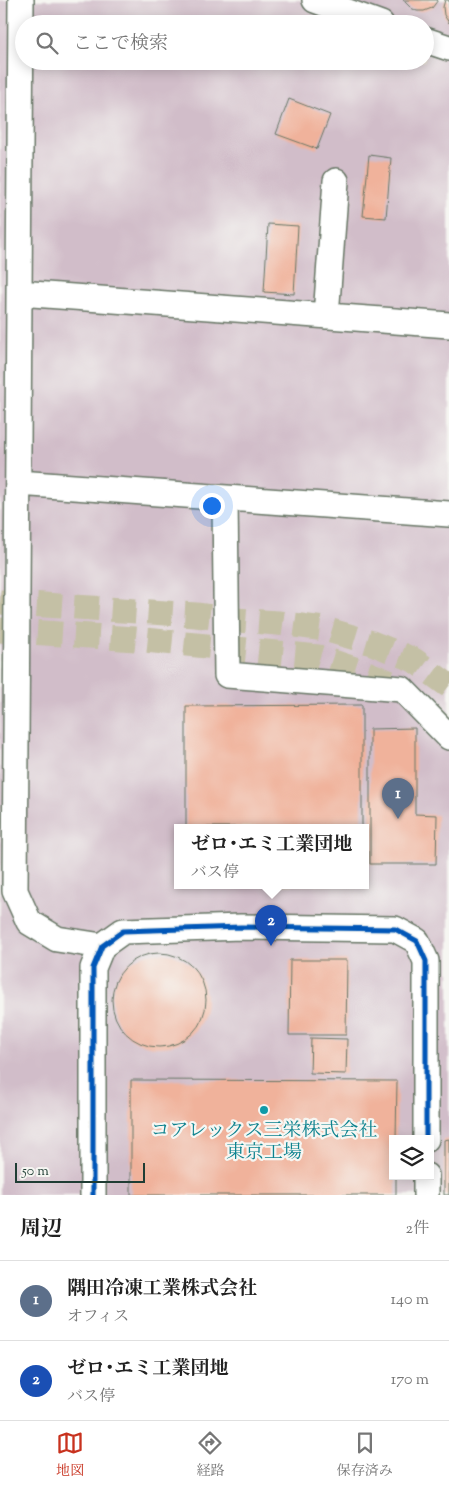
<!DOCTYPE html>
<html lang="ja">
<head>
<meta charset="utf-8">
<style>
	body { margin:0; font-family:"Sorts Mill Goudy","Noto Serif JP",serif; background:#f6f6f6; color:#222 }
	.controls { position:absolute; right:15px; bottom:15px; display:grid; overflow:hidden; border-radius:0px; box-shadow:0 2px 12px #0003 }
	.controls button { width:45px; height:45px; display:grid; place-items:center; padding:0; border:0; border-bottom:1px solid #e0e0e0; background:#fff; color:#222; font:25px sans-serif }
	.scale { position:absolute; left:15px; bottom:12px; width:130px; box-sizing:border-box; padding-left:5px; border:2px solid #1f3d34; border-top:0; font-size:14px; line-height:18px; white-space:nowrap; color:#1f3d34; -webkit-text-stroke:4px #f6f6f2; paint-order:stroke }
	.you { position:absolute; left:211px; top:505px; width:18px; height:18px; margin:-12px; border:4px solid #fff; border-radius:50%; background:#1a73e8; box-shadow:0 0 0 8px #1a73e833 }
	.badge { display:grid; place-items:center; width:32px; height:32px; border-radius:50%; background:#c8321e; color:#fff; font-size:16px; font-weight:700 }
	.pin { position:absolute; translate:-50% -41px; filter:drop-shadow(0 1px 2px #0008) }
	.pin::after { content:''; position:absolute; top:26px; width:18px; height:15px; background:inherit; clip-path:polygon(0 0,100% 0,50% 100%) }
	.popup { position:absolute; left:174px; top:824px; width:195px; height:65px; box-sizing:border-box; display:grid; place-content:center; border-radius:0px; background:#fff; filter:drop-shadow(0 1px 4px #0005); font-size:16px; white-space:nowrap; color:#767676 }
	.popup b { font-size:19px; color:#222 }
	.popup::after { content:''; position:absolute; left:50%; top:100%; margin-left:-10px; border:10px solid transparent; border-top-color:#fff }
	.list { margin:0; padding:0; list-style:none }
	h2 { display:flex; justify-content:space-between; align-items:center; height:65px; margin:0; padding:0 20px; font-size:21px }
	h2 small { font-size:16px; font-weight:400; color:#767676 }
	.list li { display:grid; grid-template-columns:32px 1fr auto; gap:15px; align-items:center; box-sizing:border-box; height:80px; padding:0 20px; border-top:1px solid #e0e0e0 }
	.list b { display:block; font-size:19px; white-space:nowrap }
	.list p { margin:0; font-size:16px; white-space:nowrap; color:#767676 }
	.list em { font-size:16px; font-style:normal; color:#767676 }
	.icon { flex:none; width:28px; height:28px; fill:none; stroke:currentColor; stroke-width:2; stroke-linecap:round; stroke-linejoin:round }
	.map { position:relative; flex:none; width:449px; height:1195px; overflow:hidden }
	.search { position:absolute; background:#fff; box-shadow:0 2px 12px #0003; left:15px; right:15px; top:15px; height:55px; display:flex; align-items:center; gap:12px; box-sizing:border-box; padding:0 18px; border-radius:28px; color:#767676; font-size:19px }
	.sheet { height:225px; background:#fff }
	nav { display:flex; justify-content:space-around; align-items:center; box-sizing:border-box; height:70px; border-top:1px solid #e0e0e0; background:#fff; font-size:14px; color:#767676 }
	nav a { display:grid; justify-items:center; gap:2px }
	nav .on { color:#c8321e }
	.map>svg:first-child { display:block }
	.industrial { fill:#d1bdc9; fill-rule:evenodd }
	.building { fill:#f0b29b }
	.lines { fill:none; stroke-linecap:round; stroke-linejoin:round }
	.minor-tunnel { stroke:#c4c0a5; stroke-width:25; stroke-dasharray:25 12; stroke-linecap:butt }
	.minor-casing { stroke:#677665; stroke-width:28 }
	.minor { stroke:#fff; stroke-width:25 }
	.cycleway-casing { stroke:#f6f6f2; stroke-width:8 }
	.cycleway { stroke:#0057b8; stroke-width:5 }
	.culture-dot { fill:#0f9aa8; stroke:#f6f6f2; stroke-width:2 }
	.labels { text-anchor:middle; stroke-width:4.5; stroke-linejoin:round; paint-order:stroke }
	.culture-label { font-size:19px; fill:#0d838f; stroke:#f6f6f2 }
</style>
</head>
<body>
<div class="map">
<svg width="449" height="1195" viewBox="0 0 449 1195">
	<rect width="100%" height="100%" fill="#f6f6f2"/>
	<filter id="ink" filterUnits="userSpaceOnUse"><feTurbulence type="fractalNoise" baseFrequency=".02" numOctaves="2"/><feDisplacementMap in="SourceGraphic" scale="10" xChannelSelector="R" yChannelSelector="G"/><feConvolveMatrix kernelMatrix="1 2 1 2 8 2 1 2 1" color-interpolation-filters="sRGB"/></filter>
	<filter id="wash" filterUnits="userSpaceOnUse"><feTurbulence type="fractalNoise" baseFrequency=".0096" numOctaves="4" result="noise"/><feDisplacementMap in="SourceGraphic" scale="20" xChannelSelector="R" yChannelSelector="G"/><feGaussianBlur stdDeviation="1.12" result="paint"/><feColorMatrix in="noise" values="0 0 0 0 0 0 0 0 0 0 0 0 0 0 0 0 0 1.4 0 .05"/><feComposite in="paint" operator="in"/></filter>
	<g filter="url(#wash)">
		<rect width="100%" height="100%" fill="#ede1c1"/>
		<path class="industrial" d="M0 0H449V1195H0ZM24 24H425V61H24ZM177 827H365V885H177ZM393 1139H430V1176H393Z"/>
		<g id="blocks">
			<path class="building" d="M403 0H438L432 8 424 11H417L411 8Z
				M445 0H449V23L444 15 443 7Z
				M289 99 330 115 317 149 276 134Z
				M369 155 391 158 386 218 363 216Z
				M268 224 298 226 294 294 264 292Z
				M362 705V827H186V706Z
				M415 728V814L437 815 436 864H370V729Z
				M112 1000a47 47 0 1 1 94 0a47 47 0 1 1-94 0Z
				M290 960H347L346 1035H289Z
				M311 1038 347 1039 346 1074 310 1073Z
				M131 1080 397 1081 396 1139H393V1176H396V1195H131Z
				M449 1139V1195H444V1140Z"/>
		</g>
	</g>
	<g filter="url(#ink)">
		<use href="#blocks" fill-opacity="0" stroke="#677665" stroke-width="1"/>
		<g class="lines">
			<path class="minor-tunnel" d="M0 602 196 615 235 620 278 623 325 629 372 643 414 660 449 686
				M0 630 135 639 318 657 364 672 401 687"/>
			<g class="minor-casing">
				<path id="minor" d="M21 0 15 891 29 922 57 939 102 946
					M315 0 381 24
					M425 40 449 48
					M19 293 449 325
					M326 316 336 181
					M18 483 449 514
					M225 498 227 675 402 689 449 737
					M93 1195V968L102 946 123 931 241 927 395 929 417 941 426 961V1139
					M426 1195V1176"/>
			</g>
			<use href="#minor" class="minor"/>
			<g class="cycleway-casing">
				<path id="cycleway" d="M93 1195V968L102 946 123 931 241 927 395 929 417 941 426 961V1139"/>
			</g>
			<use href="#cycleway" class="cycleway"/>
		</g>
	</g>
	<circle class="culture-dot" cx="264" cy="1110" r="5"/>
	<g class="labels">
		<g class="culture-label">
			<text x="264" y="1136">コアレックス三栄株式会社<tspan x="264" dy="22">東京工場</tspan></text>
		</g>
	</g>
</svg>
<div class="controls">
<button><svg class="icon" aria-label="layers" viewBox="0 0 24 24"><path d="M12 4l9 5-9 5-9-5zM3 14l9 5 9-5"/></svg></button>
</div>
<div class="scale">50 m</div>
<div class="you"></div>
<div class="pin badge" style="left:398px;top:819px;background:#5c6f8a">1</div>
<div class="pin badge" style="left:271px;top:946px;background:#1a4fb4">2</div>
<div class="popup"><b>ゼロ･エミ工業団地</b>バス停</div>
<div class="search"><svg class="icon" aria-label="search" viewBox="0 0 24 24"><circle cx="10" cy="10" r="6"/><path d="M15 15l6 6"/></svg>ここで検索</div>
</div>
<section class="sheet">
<h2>周辺<small>2件</small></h2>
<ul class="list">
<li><span class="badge" style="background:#5c6f8a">1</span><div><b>隅田冷凍工業株式会社</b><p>オフィス</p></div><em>140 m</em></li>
<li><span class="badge" style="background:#1a4fb4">2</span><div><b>ゼロ･エミ工業団地</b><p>バス停</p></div><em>170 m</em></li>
</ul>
</section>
<nav>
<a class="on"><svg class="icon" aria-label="map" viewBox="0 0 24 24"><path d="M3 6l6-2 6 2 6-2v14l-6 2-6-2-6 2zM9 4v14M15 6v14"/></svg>地図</a>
<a><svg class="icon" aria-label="directions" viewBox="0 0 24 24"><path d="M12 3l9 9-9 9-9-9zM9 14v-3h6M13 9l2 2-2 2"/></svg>経路</a>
<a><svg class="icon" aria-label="saved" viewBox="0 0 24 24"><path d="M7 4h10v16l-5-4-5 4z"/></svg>保存済み</a>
</nav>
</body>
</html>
